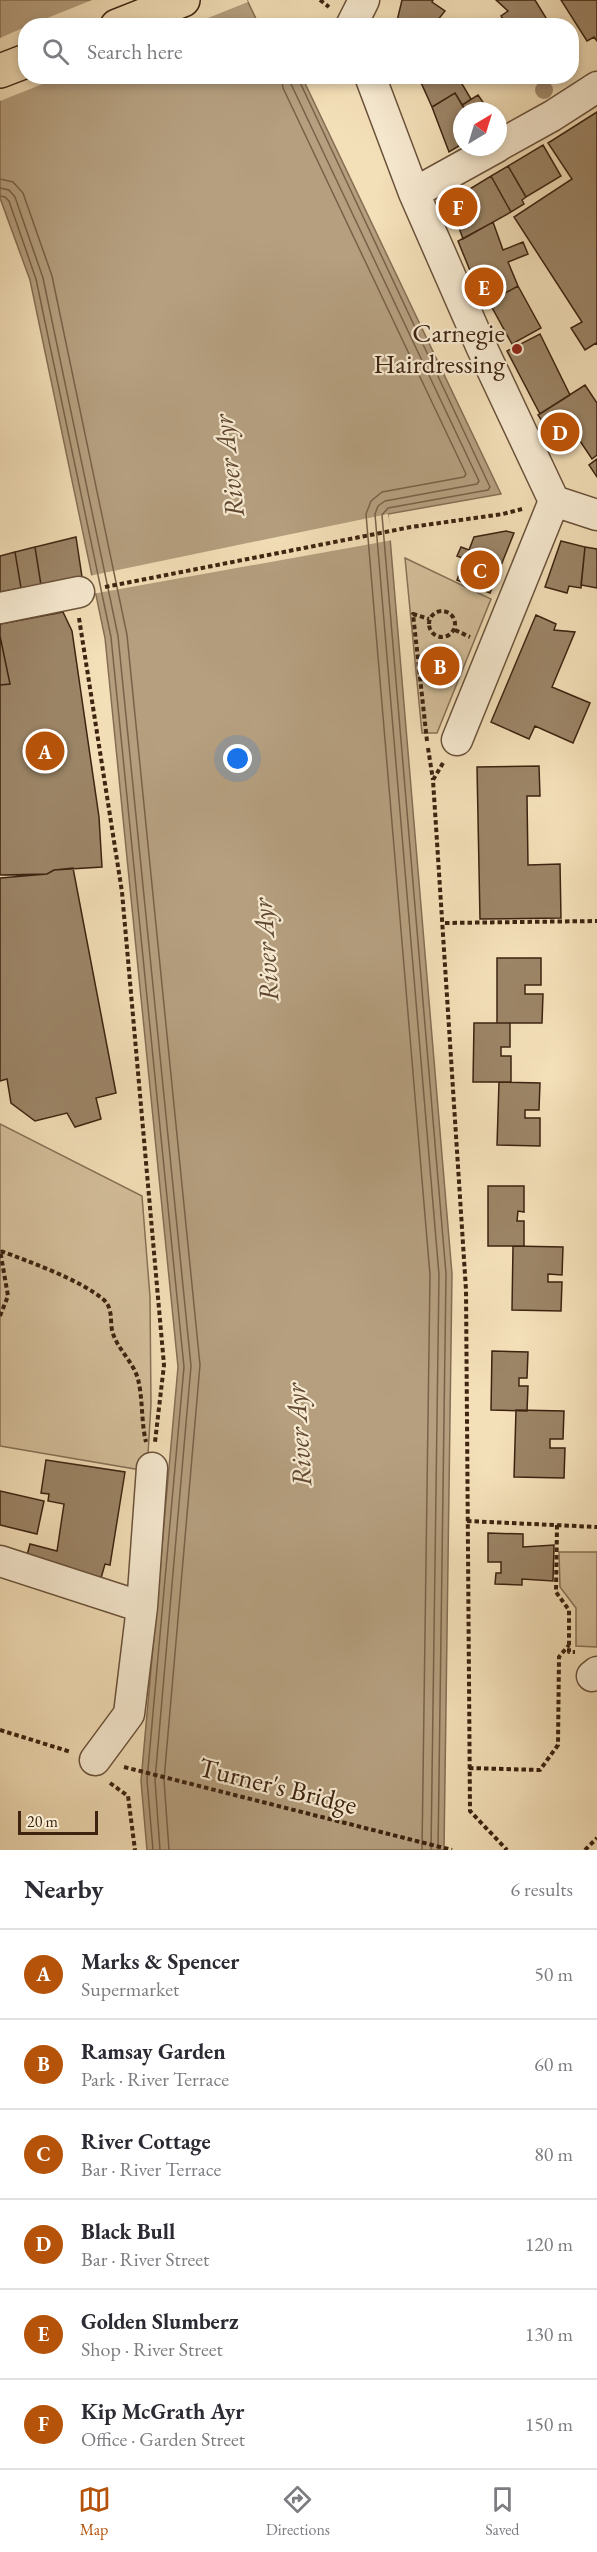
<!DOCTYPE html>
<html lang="en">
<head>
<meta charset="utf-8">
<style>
	body { margin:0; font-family:"EB Garamond",serif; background:#f7f7f7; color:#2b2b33 }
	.compass { position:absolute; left:453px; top:102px; width:54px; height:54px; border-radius:50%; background:#fff; box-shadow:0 3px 9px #0003; rotate:38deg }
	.scale { position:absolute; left:18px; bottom:15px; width:80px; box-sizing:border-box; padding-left:6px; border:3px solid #3d2310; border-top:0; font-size:16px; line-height:21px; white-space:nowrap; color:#3d2310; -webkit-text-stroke:4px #f7ead1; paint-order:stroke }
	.you { position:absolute; left:238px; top:759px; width:21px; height:21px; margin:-15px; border:4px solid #fff; border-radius:50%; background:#1a73e8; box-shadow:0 0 0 9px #1a73e833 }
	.badge { display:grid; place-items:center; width:39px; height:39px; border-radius:50%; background:#b45309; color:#fff; font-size:20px; font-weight:700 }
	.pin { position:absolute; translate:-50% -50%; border:3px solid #fff; box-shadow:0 2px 6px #0006 }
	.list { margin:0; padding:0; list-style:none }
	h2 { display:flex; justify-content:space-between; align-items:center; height:78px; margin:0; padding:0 24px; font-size:26px }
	h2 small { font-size:20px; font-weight:400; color:#7c7c81 }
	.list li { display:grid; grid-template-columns:39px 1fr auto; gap:18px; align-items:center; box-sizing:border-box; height:90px; padding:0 24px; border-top:2px solid #e1e1e2 }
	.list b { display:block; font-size:22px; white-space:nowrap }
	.list p { margin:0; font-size:20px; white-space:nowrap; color:#7c7c81 }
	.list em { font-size:20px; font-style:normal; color:#7c7c81 }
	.icon { flex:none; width:33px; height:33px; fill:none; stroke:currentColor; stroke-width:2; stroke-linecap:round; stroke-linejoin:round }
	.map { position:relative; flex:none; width:597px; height:1850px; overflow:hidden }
	.search { position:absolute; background:#fff; box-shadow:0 3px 9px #0003; left:18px; right:18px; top:18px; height:66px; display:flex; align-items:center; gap:15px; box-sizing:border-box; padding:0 21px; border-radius:24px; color:#7c7c81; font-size:22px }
	.sheet { height:618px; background:#fff }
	nav { display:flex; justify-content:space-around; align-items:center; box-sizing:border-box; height:84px; border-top:2px solid #e1e1e2; background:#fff; font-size:16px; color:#7c7c81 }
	nav a { display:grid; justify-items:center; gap:3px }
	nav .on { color:#b45309 }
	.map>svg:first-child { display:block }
	.green { fill:#d4bf9b; stroke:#887156; stroke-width:1.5 }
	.water { fill:#b59f7f; stroke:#856d53; stroke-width:1.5 }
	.pier { fill:#f3dfb8 }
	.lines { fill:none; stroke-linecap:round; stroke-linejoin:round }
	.shore { stroke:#796148; stroke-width:1.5 }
	.building { fill:#9c8567; stroke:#3d2310; stroke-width:1.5 }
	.minor-casing { stroke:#6a523a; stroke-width:33 }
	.major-casing { stroke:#3d2310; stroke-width:36 }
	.path { stroke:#3d2310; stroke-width:4; stroke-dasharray:4.5 3; stroke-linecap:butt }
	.minor { stroke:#f7ead1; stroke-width:30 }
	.major { stroke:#f3dfb8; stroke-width:33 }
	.tree { fill:#a48d6f }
	.poi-dot { fill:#8f2418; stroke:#f7ead1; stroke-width:2 }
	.labels { text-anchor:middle; stroke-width:4.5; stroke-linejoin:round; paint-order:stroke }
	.poi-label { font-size:27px; fill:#3d2310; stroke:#f7ead1; text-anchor:end }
	.street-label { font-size:27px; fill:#3d2310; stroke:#f7ead1 }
	.water-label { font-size:28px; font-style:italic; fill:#614831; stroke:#f7ead1 }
</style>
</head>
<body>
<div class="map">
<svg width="597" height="1850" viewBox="0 0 597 1850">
	<rect width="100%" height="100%" fill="#f3dfb8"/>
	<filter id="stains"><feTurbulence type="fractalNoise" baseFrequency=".00333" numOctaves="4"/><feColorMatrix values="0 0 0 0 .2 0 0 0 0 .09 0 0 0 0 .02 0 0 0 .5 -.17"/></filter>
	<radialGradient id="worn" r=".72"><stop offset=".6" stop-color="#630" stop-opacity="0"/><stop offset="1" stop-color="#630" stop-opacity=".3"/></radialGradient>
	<path class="green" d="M405 558 491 599 437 733H422Z
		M0 1124 142 1196 150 1297 151 1404 147 1471 0 1446Z
		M559 1552H597V1647L576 1646V1608L560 1587Z"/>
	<path class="water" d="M0 0H247L259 25 26 26V76L302 77 501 494 388 514 452 1274 444 1850H147L141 1781 178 1367 105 638 30 280 0 198Z"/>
	<path class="pier" d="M92 0H247L248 2 188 26 30 25Z
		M25 27 26 76 60 77 0 101V38Z
		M388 514 393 540 92 594 89 576Z"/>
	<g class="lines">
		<path class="shore" d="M281 76 283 88 466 474 464 477 382 492 371 501 366 514 430 1275 422 1850
			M290 76 291 84 479 481 477 484 385 501 378 506 375 514 439 1275 431 1850
			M297 76 490 487 488 490 388 508 382 515 446 1274 438 1850
			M0 179 13 182 23 193 52 276 127 635 200 1365 164 1780 169 1850
			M0 188 9 190 15 197 43 278 118 636 191 1366 155 1780 160 1850
			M0 196 5 197 9 201 36 279 111 637 184 1367 147 1780 153 1850"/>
	</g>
	<path class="building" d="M402 0H433L432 2 445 11 433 26H403L397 21Z
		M496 0H535L551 26H507L501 16 508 11Z
		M561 0H597V41L594 37 587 41Z
		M418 76H462L465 82 462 84 471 99 462 105 455 93 432 107Z
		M455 93 466 111H462V144L449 152 432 107Z
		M478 95 489 111H466L462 105Z
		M597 112V344L596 343 585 350 571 328 582 322 514 217 572 179 548 143Z
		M543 145 561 176 526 197 508 166Z
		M508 166 526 197 522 200 524 204 511 212 491 176Z
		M491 176 511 212 463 239 452 208 455 198Z
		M493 222 503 250 523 242 528 254 508 262 518 286 484 305 458 241Z
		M518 286 541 328 512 344 489 302Z
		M540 334 570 395 540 414 507 351Z
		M585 385 597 403V455L592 459 574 432 557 443 538 415Z
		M597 459V477L589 465Z
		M506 531 514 533 490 593 457 580 465 559 457 556 461 547 469 550 474 537Z
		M76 537 82 577 41 585 35 547Z
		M561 541 585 547 581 588 569 586 567 593 545 587Z
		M35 547 41 585 21 588 15 552Z
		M585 547 597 549V588L581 585Z
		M15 552 21 588 0 592V556Z
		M63 612 72 631 99 817 102 867 54 870 47 874 0 875V685L10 684 0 636V624Z
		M536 615 556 624 554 630 575 632 552 687 590 703 573 743 535 726 529 739 491 722Z
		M0 636 10 684 0 685Z
		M539 766 540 796H527L528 865 560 864 561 918 480 919 477 767Z
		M73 868 116 1093 96 1098 101 1119 75 1127 67 1113 35 1121 11 1103 7 1079 0 1081V878L47 874 54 870Z
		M497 958H541V985H525V994H543L542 1023H497Z
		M474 1023H510V1047H501V1056H511V1082H473Z
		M499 1082 540 1083 539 1110H525V1118H540V1146L497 1145Z
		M488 1186H524V1212L518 1211 517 1221H524V1246H488Z
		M513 1246 563 1247 562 1275 548 1274V1282H562L561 1311 512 1310Z
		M492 1351 528 1352 527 1378H519V1386H528L527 1411 491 1410Z
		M516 1410 564 1411 563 1439H550V1448H565L564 1478 514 1477Z
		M46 1460 125 1472 110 1565 105 1564 101 1578 26 1559 30 1544 57 1551 64 1504 48 1501 49 1494 41 1493Z
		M0 1491 44 1501 37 1534 0 1525Z
		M488 1533 523 1534V1547L554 1545 553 1581 522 1579V1585L495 1584 496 1573H501V1562H488Z"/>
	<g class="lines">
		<g class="minor-casing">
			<path id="minor" d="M351 26 364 0
				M370 76 414 193 481 346 554 501
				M498 146 552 116 597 87
				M414 193 497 147
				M554 501 597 515
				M0 608 79 592
				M457 740 554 501
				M0 1561 142 1607
				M592 1676 597 1672
				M95 1760 129 1714 142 1607 152 1468"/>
		</g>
		<g class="major-casing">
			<path id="major" d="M117 26 183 0
				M0 71 26 61"/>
		</g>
		<path class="path" d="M320 0 329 7
			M105 587 411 527 503 514 522 509
			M429 624a13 13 0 1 1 26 0a13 13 0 1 1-26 0Z
			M79 618 122 892 164 1365 155 1442
			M455 630 470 637
			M427 741 413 614 429 619
			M428 748 433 780
			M443 763 433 780 466 1290 470 1811 507 1850
			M445 923 597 921
			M1 1251C30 1262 81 1280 104 1300 113 1309 110 1320 112 1330 116 1348 133 1361 138 1379 143 1399 141 1422 146 1442
			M0 1316 8 1296 0 1250
			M467 1521 597 1527
			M557 1525 556 1592 569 1610V1652H575
			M0 1730 71 1752
			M124 1767 452 1850
			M469 1768 540 1770 558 1745 559 1657 569 1645
			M110 1783 128 1796 135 1850
			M585 1850 597 1838"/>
		<use href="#minor" class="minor"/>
		<use href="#major" class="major"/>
	</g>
	<circle class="tree" cx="544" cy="90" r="9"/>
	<circle class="poi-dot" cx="517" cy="349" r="6"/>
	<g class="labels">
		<g class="poi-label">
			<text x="505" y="342">Carnegie<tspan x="505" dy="31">Hairdressing</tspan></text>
		</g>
		<g class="street-label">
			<text transform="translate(278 1786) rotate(14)" y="9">Turner's Bridge</text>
		</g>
		<g class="water-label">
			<text transform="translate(228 466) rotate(-97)" y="10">River Ayr</text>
			<text transform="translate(265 950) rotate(-94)" y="10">River Ayr</text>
			<text transform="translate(298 1435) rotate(-94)" y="10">River Ayr</text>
		</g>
	</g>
	<rect width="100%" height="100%" filter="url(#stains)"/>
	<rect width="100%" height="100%" fill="url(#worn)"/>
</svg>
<svg class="compass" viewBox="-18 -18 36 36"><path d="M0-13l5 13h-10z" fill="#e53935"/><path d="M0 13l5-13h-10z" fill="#7c7c81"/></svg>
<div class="scale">20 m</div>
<div class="you"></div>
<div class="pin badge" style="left:45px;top:751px">A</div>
<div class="pin badge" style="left:440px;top:666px">B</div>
<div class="pin badge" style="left:480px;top:570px">C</div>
<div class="pin badge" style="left:560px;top:432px">D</div>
<div class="pin badge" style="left:484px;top:287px">E</div>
<div class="pin badge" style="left:458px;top:207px">F</div>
<div class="search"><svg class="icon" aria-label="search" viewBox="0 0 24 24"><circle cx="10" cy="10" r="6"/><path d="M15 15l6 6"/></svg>Search here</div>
</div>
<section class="sheet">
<h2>Nearby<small>6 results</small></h2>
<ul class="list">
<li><span class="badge">A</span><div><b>Marks &amp; Spencer</b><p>Supermarket</p></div><em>50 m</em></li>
<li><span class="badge">B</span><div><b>Ramsay Garden</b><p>Park · River Terrace</p></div><em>60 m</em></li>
<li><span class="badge">C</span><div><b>River Cottage</b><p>Bar · River Terrace</p></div><em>80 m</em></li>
<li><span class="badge">D</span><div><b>Black Bull</b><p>Bar · River Street</p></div><em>120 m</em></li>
<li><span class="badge">E</span><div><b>Golden Slumberz</b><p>Shop · River Street</p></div><em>130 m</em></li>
<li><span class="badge">F</span><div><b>Kip McGrath Ayr</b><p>Office · Garden Street</p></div><em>150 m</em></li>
</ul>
</section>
<nav>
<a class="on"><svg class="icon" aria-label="map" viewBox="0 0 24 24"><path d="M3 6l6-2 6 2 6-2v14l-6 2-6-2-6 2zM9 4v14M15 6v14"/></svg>Map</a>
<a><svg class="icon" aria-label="directions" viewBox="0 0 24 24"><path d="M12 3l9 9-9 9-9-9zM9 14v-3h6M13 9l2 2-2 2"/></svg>Directions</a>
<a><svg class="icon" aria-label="saved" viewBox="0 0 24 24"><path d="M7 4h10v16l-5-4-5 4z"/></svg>Saved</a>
</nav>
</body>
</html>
